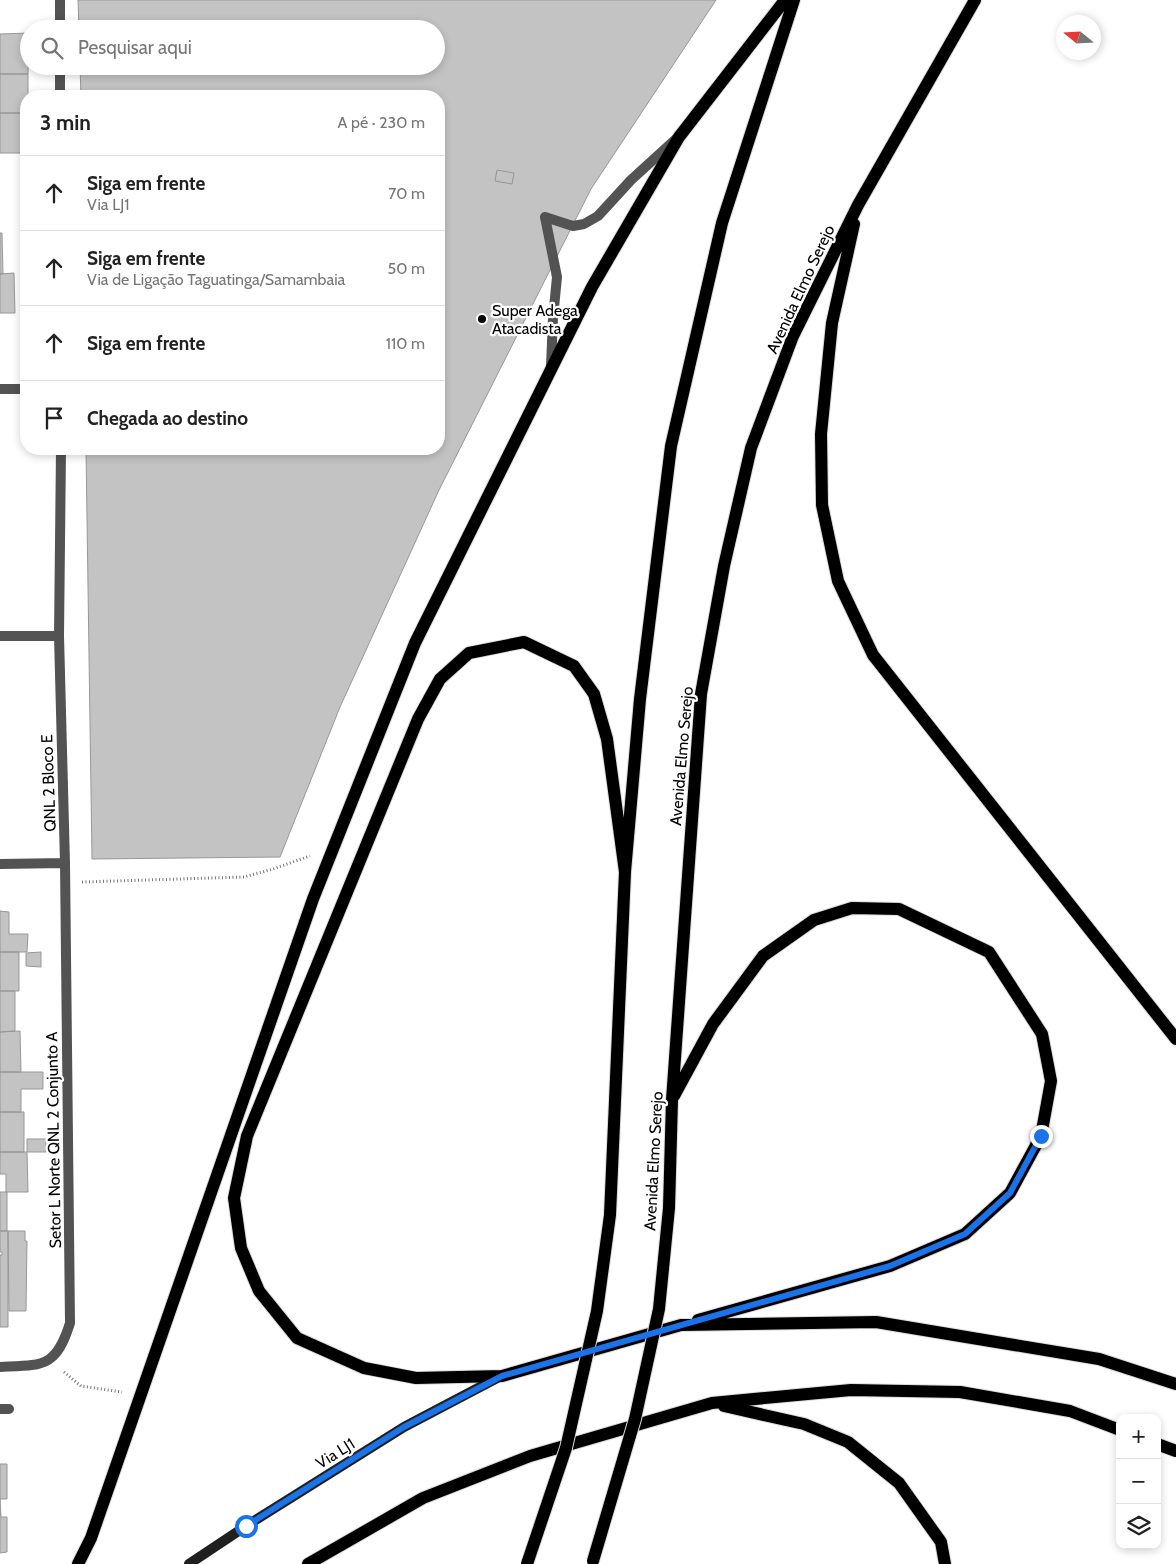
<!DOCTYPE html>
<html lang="pt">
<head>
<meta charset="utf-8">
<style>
	body { margin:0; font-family:Cabin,sans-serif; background:#f2f2f2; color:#222 }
	.controls { position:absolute; right:15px; bottom:15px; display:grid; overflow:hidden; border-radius:10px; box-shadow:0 2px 8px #0003 }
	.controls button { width:45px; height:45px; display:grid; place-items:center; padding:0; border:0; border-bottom:1px solid #e0e0e0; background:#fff; color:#222; font:25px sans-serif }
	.compass { position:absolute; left:1056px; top:15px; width:45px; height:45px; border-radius:50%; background:#fff; box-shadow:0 2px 8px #0003; rotate:288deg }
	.stop { position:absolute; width:15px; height:15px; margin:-11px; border:4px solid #1a73e8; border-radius:50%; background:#fff }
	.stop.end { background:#1a73e8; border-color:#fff; box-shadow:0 1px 5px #0008 }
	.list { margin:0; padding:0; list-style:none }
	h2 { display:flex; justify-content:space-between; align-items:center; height:65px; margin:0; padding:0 20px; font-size:21px }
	h2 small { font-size:16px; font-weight:400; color:#767676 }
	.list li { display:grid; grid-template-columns:32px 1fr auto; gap:15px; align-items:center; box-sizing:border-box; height:75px; padding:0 20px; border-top:1px solid #e0e0e0 }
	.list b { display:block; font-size:19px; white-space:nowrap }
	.list p { margin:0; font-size:16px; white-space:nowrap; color:#767676 }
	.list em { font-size:16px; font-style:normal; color:#767676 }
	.icon { flex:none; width:28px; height:28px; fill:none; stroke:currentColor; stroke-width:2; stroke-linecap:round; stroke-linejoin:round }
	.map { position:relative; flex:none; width:1176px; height:1564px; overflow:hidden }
	.search { position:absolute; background:#fff; box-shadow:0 2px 8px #0003; left:20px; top:20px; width:425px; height:55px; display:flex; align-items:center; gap:12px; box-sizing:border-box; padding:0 18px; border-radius:28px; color:#767676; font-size:19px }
	.panel { position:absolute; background:#fff; box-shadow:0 2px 8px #0003; left:20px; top:90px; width:425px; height:365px; border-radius:20px }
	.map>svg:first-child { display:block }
	.building { fill:#c3c3c3; stroke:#979797 }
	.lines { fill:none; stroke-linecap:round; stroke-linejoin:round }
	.primary-casing { stroke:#dbdbdb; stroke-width:14 }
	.path { stroke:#757575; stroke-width:3; stroke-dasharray:1 2.5; stroke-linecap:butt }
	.lane { stroke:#535353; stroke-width:10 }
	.street { stroke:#535353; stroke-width:10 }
	.secondary { stroke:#202020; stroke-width:10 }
	.primary { stroke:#000; stroke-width:12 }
	.primary-bridge-casing { stroke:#dbdbdb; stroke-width:14; stroke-linecap:butt }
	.primary-bridge { stroke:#000; stroke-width:12 }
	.route { stroke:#1a73e8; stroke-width:6 }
	.poi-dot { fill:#000; stroke:#fff; stroke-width:2 }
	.labels { text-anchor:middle; stroke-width:4.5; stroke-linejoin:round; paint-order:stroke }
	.street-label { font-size:16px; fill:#000; stroke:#fff }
	.poi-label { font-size:16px; fill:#000; stroke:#fff; text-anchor:start }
</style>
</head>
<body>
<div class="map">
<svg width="1176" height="1564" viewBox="0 0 1176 1564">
	<rect width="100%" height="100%" fill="#fff"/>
	<path class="building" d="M78 0H716L591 189 439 490 340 707 280 857 92 859 86 449H439V96H81L80 66H436V29H79Z
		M29 33 28 74H0V34Z
		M0 74H28V96H26V113H0Z
		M0 113H26V153H0Z
		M497 170 514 173 512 184 495 181Z
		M0 233H2L3 274H0Z
		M14 273 15 313H0V274Z
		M0 911 9 912V934H28L27 952H0Z
		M0 952H19V991H0Z
		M41 952V967L26 966V953Z
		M0 991H15V1031L0 1032Z
		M20 1031 21 1072H0V1032Z
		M0 1072H43V1089H21V1112H0Z
		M0 1112H24V1152H0Z
		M27 1139H46V1152H27Z
		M0 1152H27L28 1192H6V1174H0Z
		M0 1192H7V1231H0Z
		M0 1231H8V1327H0V1255H2V1252H0Z
		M8 1231H25V1241H27L26 1311H9Z
		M0 1464H7V1499H0L1 1517H7V1552L0 1553Z"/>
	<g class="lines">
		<g class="primary-casing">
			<path id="primary" d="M854 224 832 323 821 434 822 505 838 581 873 655 1176 1039
				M625 872 607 739 594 694 574 666 524 642 469 653 440 679 418 719 247 1136 234 1198 241 1248 259 1291 297 1338 364 1368 416 1378 502 1376 681 1325 876 1322 1099 1359 1176 1384
				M674 1096 713 1024 763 956 814 920 852 908 899 909 989 952 1042 1034 1051 1081 1041 1136 1010 1193 965 1234 890 1266 698 1320
				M669 1208 672 1100 701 694 724 566 751 448 793 336 858 205 975 0
				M610 1215 625 872 640 699 671 446 722 223 794 0
				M724 1406 804 1424 848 1442 899 1483 941 1542 945 1564
				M1157 1444 1176 1451
				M78 1564 91 1538 313 899 415 643 592 287 679 137 785 0
				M308 1564 423 1498 530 1456 712 1403 851 1390 960 1392 1070 1411 1120 1430"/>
		</g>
		<path class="path" d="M82 882 244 877 273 869 310 856
			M64 1372 81 1386 122 1392"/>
		<path class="lane" d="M545 217 573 226 584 224 598 216 631 180 676 139
			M545 217 557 277 553 318 551 366
			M0 1409H9"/>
		<path class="street" d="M60 29V0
			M60 96V66
			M0 389H26
			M0 636H59
			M0 864 65 863
			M0 1367C43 1365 56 1368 70 1323L65 863 59 636 61 449"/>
		<path class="secondary" d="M189 1564 246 1526 404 1427 501 1376"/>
		<use href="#primary" class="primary"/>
		<g class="primary-bridge-casing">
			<path id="primary-bridge" d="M593 1561 635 1419 659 1309 669 1208
				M527 1564 566 1448 597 1311 610 1215"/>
		</g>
		<use href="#primary-bridge" class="primary-bridge"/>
	</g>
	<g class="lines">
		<path class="route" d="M246 1526 404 1427 502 1376 890 1266 965 1234 1010 1193 1041 1136"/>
	</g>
	<circle class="poi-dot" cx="482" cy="319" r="5"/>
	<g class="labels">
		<g class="street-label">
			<text transform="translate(800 289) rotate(-65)" y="6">Avenida Elmo Serejo</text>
			<text transform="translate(681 756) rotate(-85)" y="6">Avenida Elmo Serejo</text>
			<text transform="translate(48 783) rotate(-92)" y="6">QNL 2 Bloco E</text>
			<text transform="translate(53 1140) rotate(-91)" y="6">Setor L Norte QNL 2 Conjunto A</text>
			<text transform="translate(653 1161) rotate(-87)" y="6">Avenida Elmo Serejo</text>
			<text transform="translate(335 1453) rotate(-32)" y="6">Via LJ1</text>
		</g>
		<g class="poi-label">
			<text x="492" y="316">Super Adega<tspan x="492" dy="18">Atacadista</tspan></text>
		</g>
	</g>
</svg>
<div class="controls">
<button>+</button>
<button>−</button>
<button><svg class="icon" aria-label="layers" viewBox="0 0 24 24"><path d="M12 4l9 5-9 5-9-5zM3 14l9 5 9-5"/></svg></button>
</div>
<svg class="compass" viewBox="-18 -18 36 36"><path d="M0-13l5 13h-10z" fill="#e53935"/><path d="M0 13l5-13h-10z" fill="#767676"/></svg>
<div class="stop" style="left:246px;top:1526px"></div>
<div class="stop end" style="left:1041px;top:1136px"></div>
<div class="search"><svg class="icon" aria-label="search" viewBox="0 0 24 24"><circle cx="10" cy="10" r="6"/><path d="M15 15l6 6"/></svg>Pesquisar aqui</div>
<section class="panel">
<h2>3 min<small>A pé · 230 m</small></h2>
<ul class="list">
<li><svg class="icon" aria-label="ahead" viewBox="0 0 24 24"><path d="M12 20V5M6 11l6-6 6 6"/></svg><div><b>Siga em frente</b><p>Via LJ1</p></div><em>70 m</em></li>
<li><svg class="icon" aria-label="ahead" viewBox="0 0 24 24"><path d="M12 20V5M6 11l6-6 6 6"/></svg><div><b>Siga em frente</b><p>Via de Ligação Taguatinga/Samambaia</p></div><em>50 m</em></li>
<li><svg class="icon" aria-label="ahead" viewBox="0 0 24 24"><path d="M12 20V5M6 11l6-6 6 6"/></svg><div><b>Siga em frente</b></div><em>110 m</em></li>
<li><svg class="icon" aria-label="arrive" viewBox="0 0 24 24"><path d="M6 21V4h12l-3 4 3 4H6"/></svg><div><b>Chegada ao destino</b></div></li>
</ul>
</section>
</div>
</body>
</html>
